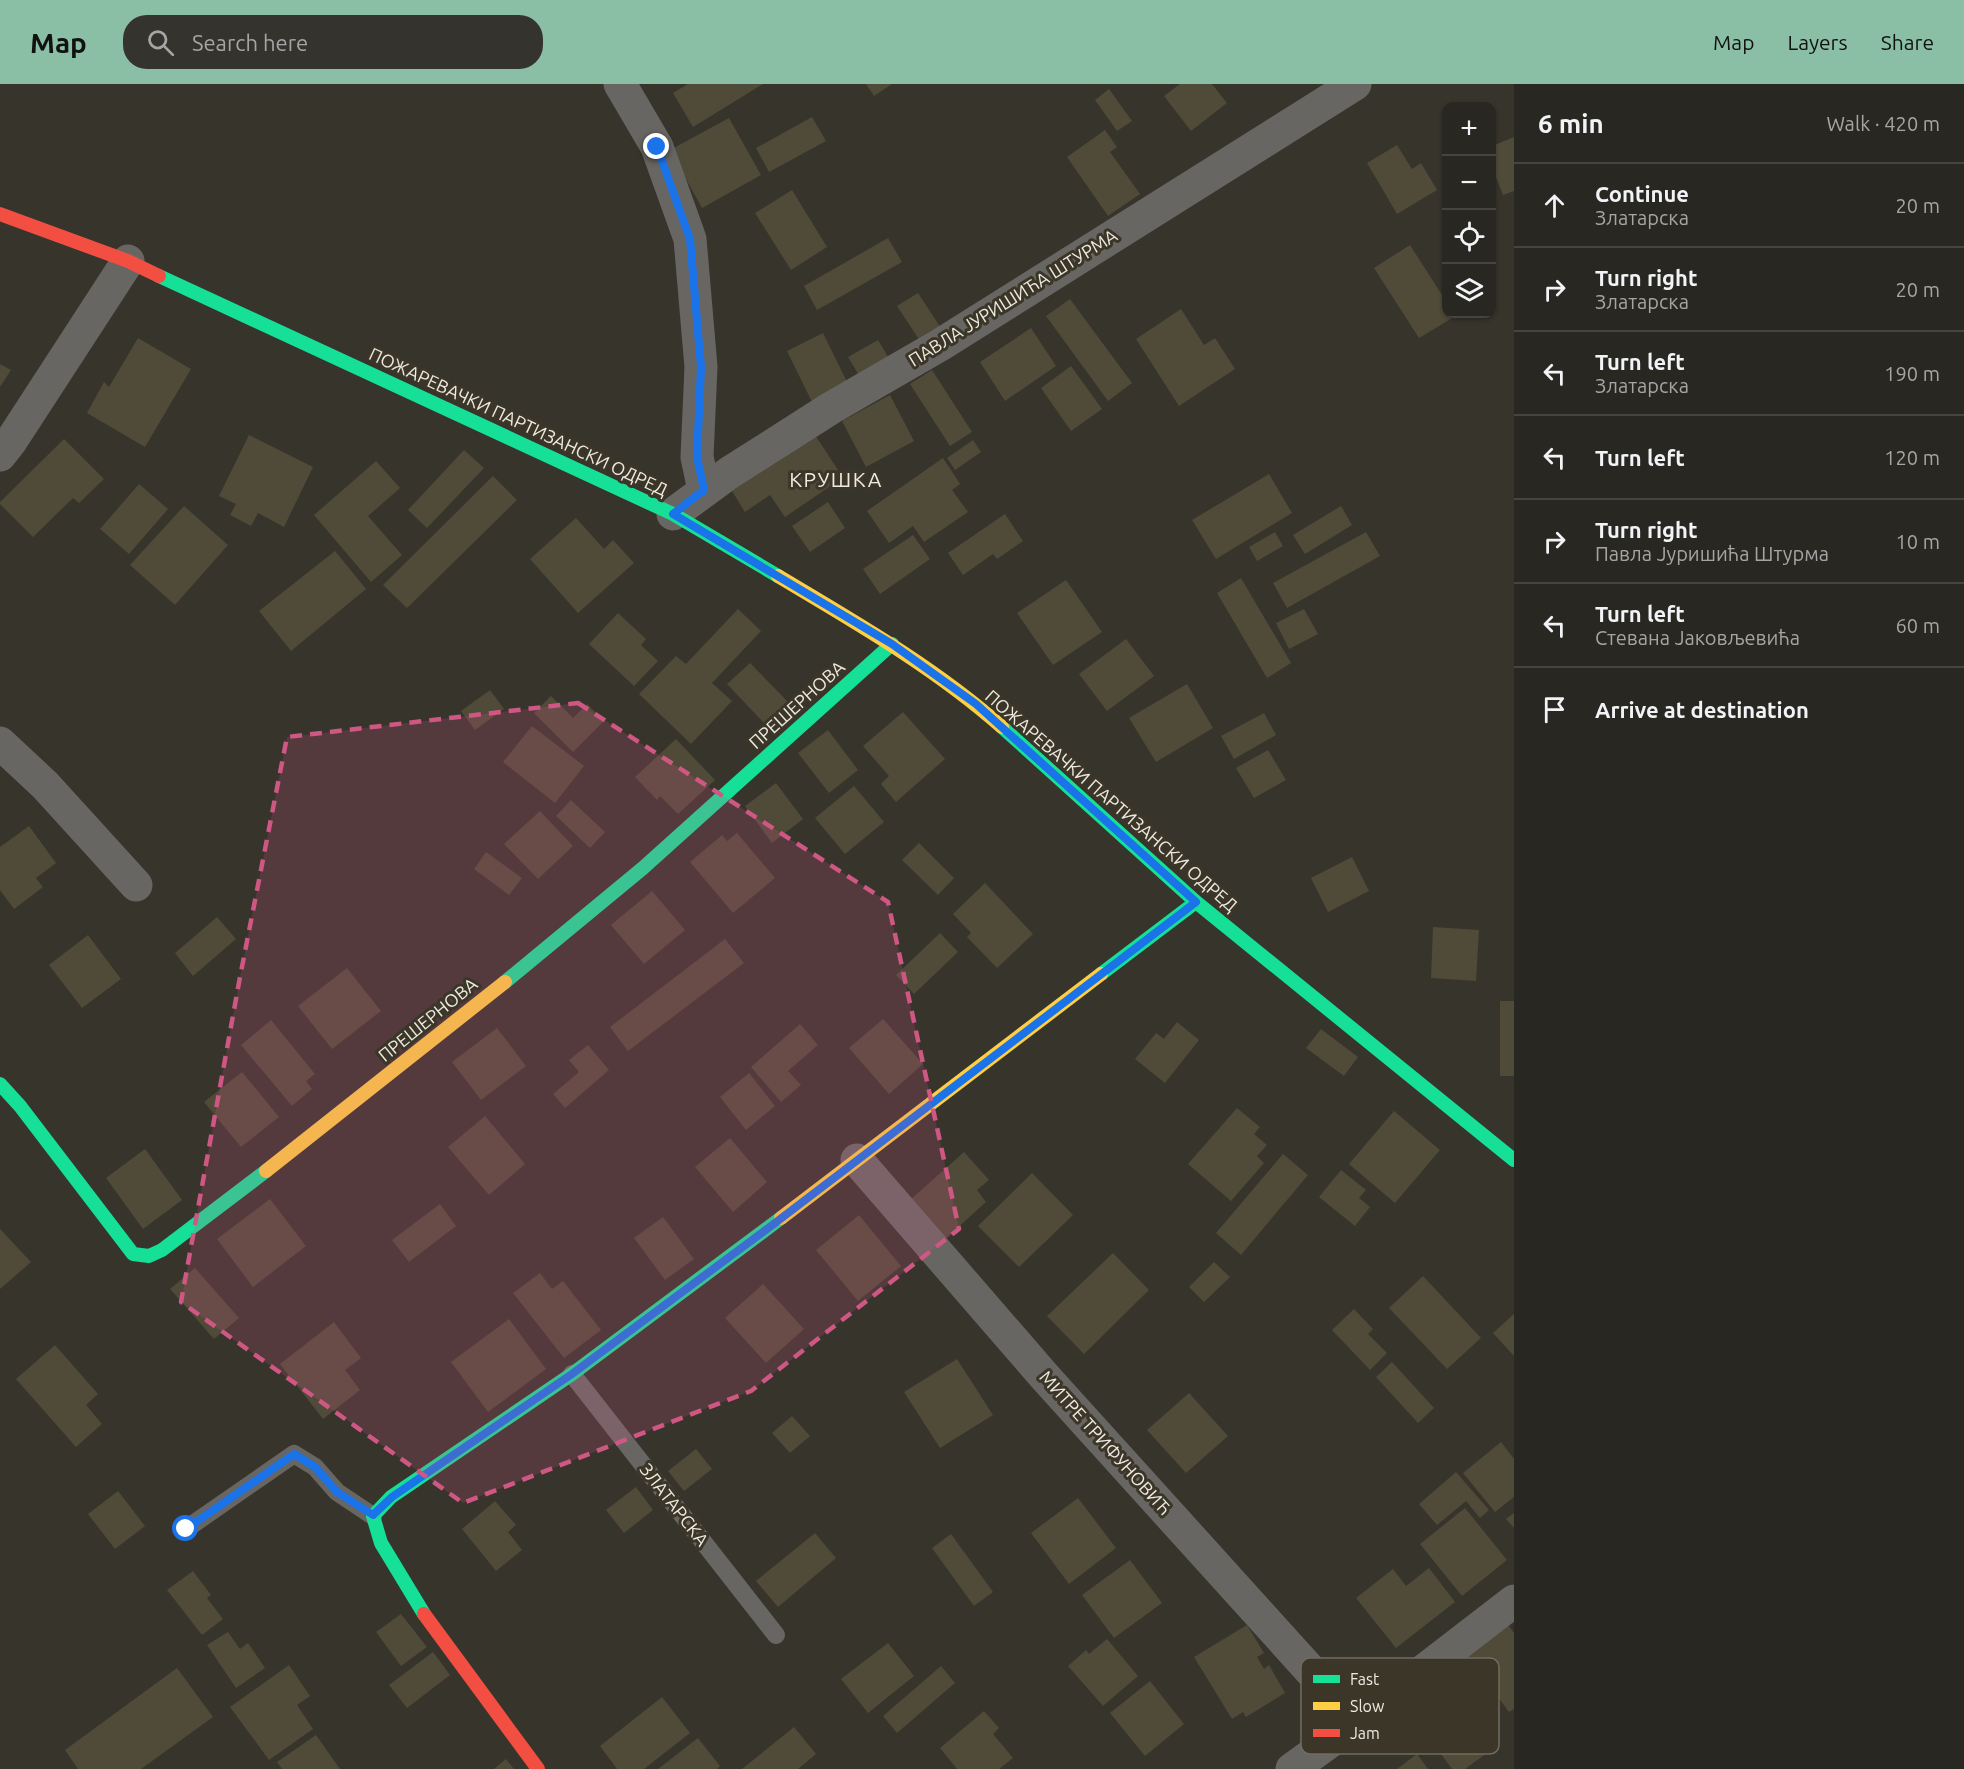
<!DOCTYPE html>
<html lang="en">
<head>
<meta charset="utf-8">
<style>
	body { margin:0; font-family:Ubuntu,sans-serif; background:#35332e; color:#f1f3f6 }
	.controls { position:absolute; right:18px; top:18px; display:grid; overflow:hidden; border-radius:12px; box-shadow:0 2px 4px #0004 }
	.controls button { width:54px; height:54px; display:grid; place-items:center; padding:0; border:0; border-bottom:2px solid #45443f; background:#292721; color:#f1f3f6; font:30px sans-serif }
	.stop { position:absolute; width:18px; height:18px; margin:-14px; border:4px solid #1a73e8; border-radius:50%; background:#fff }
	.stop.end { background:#1a73e8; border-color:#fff; box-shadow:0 2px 6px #0008 }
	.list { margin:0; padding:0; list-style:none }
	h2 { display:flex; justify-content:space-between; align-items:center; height:78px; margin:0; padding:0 24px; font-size:26px }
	h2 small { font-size:20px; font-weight:400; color:#a5a5a5 }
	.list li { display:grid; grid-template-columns:39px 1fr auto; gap:18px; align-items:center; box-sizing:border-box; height:84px; padding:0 24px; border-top:2px solid #45443f }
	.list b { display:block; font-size:22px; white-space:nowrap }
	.list p { margin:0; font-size:20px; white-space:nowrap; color:#a5a5a5 }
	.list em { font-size:20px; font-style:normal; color:#a5a5a5 }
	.icon { flex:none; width:33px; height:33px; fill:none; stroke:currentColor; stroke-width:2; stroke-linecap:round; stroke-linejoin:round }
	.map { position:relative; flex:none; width:1514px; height:1685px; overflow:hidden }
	header { display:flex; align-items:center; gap:36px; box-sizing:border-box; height:84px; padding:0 30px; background:#8abfa5; color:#111 }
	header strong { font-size:28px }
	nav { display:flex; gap:33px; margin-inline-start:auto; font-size:21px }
	.search { width:420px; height:54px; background:#35332e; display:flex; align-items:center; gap:15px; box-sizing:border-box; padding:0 21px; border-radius:24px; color:#a5a5a5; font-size:22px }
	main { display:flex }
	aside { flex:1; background:#292721 }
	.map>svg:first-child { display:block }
	.building { fill:#504a39 }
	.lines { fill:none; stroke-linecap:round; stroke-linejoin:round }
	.lane { stroke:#686663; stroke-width:18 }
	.street { stroke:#686663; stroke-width:33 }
	.fast { stroke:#16e098; stroke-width:14 }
	.slow { stroke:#ffcf43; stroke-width:14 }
	.jam { stroke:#f24e42; stroke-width:14 }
	.route { stroke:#1a73e8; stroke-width:8 }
	.marked { fill:#cf5783; fill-opacity:0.2; stroke:#cf5783; stroke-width:4.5; stroke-dasharray:12 8; stroke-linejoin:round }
	.labels { text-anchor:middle; stroke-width:6; stroke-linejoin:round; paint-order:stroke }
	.street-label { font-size:18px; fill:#edeae1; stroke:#3b3628 }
	.quarter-label { font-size:21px; letter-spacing:1.5px; fill:#edeae1; stroke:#3b3628 }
	.key { fill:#3b3628; stroke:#706c60; stroke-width:1.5 }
	.key-label { font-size:16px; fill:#edeae1 }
</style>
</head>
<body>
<header>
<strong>Map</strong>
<div class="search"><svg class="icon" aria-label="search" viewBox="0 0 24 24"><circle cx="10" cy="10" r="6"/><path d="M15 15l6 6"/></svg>Search here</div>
<nav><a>Map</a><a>Layers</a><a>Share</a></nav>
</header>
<main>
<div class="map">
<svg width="1514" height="1685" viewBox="0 0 1514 1685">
	<rect width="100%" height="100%" fill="#37342c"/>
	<path class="building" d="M688 0H763L693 43 673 9Z
		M866 0H892L874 12Z
		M1180 0H1212L1227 19 1191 47 1164 12Z
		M1109 5 1132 37 1117 47 1095 16Z
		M812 33 826 57 769 88 756 64Z
		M729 34 761 91 702 124 670 66Z
		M1105 46 1117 63 1110 68 1140 110 1108 132 1067 73Z
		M1514 53V107L1503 111 1492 83V62Z
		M1397 61 1412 85 1421 79 1437 106 1397 130 1367 79Z
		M792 106 827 163 791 186 755 129Z
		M888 154 902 178 817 226 804 202Z
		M1410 161 1444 214 1446 212V230H1459L1419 254 1374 184Z
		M918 209 941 244 920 257 897 222Z
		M1070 215 1132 299 1108 317 1046 232Z
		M1181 225 1204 261 1215 254 1235 285 1179 322 1136 255Z
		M1031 244 1056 282 1005 317 980 278Z
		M823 249 848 300 812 318 787 267Z
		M138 254 191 285 145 363 87 329 104 298 109 303Z
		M878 256 890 276 860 293 848 273Z
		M0 280 11 286 0 303Z
		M1071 282 1102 325 1071 347 1041 304Z
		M932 286 972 348 950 362 910 300Z
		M890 311 914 357 866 383 842 337Z
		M249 351 313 383 284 443 258 429 251 442 230 431 236 420 219 412Z
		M815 351 838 386 827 393 832 401 785 433 770 411 745 428 732 407Z
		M64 355 104 395 79 419 73 414 33 453 0 420V418Z
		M973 356 981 368 955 386 947 374Z
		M464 366 484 384 427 444 408 426Z
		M943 374 960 400 952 406 968 428 924 458 913 442 889 459 867 427Z
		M376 377 400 404 368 432 402 471 371 498 314 431Z
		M1269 390 1292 429 1216 475 1192 436Z
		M493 392 517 416 407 524 383 501Z
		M139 400 168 425 129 470 100 445Z
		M828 418 845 444 810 468 792 442Z
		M184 422 228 461 175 521 130 481Z
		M1341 422 1352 441 1305 470 1293 451Z
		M1005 430 1023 457 997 475 993 470 963 491 948 469Z
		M576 434 604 465 613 456 634 479 578 529 530 475Z
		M1275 448 1283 462 1257 477 1249 463Z
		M1366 448 1380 472 1287 524 1273 499Z
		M913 451 930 475 880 510 863 485Z
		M335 467 366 505 291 567 259 527Z
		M1241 494 1291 579 1267 594 1217 509Z
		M1066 496 1102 548 1053 581 1017 529Z
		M738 525 761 547 712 599 732 617 691 660 639 610 676 572 686 580Z
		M1304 525 1318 550 1289 565 1276 539Z
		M618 529 646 555 641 561 658 577 634 602 589 560Z
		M1126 555 1154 592 1107 627 1079 590Z
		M750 579 789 619 766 641 727 600Z
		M1187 600 1213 644 1156 678 1129 634Z
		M490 606 504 625 475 646 461 627Z
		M551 612 573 634 587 620 604 637 573 668 534 629Z
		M903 628 945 675 896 718 881 700 889 692 863 662Z
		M1264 629 1276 651 1234 675 1221 652Z
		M532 642 584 682 555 719 503 678Z
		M828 646 858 686 829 709 798 669Z
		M676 655 715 696 678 730 660 712 657 716 635 693Z
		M1268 666 1286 696 1254 714 1236 684Z
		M776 699 803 735 772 759 745 722Z
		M854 702 884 738 845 770 815 734Z
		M571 716 605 748 590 764 556 732Z
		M540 727 573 762 538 795 504 760Z
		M29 742 56 779 36 794 43 803 14 825 0 806V763Z
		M737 749 775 794 733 829 690 778 722 751 727 757Z
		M919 759 954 794 938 811 902 776Z
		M486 768 522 794 509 811 474 785Z
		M1352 773 1369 807 1328 828 1311 794Z
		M985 799 1033 850 997 884 967 853 971 849 953 830Z
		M652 807 685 846 644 880 611 841Z
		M217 833 236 855 193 892 175 869Z
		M1433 843 1479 846 1476 897 1431 894Z
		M940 849 958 868 914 910 896 891Z
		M88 851 121 895 82 924 49 881Z
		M725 855 744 879 628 967 610 943Z
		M347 884 381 927 332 965 298 922Z
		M1500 917H1514V992H1500Z
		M883 935 923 980 889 1010 849 964Z
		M271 936 315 990 306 997 312 1005 292 1022 241 961Z
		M1177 938 1199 956 1165 999 1135 975 1156 949 1164 955Z
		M800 940 818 961 788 987 801 1001 781 1018 751 983Z
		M497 944 526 982 481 1016 452 978Z
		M1321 945 1358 973 1344 992 1306 964Z
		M588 961 609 986 565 1024 553 1010 579 988 569 976Z
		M242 988 279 1033 241 1063 204 1018Z
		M749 989 775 1022 746 1046 720 1013Z
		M1237 1024 1260 1043 1254 1050 1267 1061 1257 1072 1264 1079 1231 1117 1188 1080Z
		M1394 1027 1440 1066 1395 1119 1349 1080Z
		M485 1032 525 1080 489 1111 448 1063Z
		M730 1054 767 1098 733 1128 695 1083Z
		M145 1065 182 1116 143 1145 106 1094Z
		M964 1068 989 1096 977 1106 986 1118 943 1157 908 1118Z
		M1283 1070 1308 1091 1241 1171 1216 1149Z
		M1341 1086 1366 1106 1359 1114 1370 1123 1355 1142 1319 1113Z
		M1032 1089 1073 1131 1019 1183 978 1142Z
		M270 1115 306 1162 253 1203 217 1155Z
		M440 1120 456 1142 409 1178 392 1156Z
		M859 1131 901 1182 858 1217 816 1166Z
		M663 1133 694 1175 665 1196 634 1154Z
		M0 1145 31 1178 0 1205Z
		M1113 1169 1149 1206 1084 1270 1047 1232Z
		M1214 1178 1230 1193 1204 1218 1189 1203Z
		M195 1184 239 1234 214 1255 170 1205Z
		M540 1189 552 1205 563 1197 601 1246 564 1274 513 1209Z
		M1423 1192 1481 1254 1447 1285 1389 1224Z
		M763 1200 804 1245 766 1279 725 1234Z
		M1354 1225 1373 1245 1368 1250 1387 1269 1370 1286 1332 1246Z
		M1514 1230V1272L1493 1249Z
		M509 1235 546 1285 488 1328 451 1278Z
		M334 1238 361 1274 345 1286 360 1306 323 1335 280 1280Z
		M55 1261 98 1310 86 1321 102 1340 76 1363 16 1295Z
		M957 1275 993 1331 940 1364 904 1308Z
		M1392 1278 1434 1324 1418 1339 1376 1293Z
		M1189 1309 1228 1352 1186 1389 1147 1346Z
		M792 1332 810 1352 790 1369 772 1349Z
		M1501 1358 1514 1375V1413L1495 1428 1463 1389Z
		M696 1365 712 1385 684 1407 668 1387Z
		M1456 1388 1489 1426 1480 1434 1466 1417 1437 1441 1419 1420Z
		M636 1403 653 1426 624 1449 606 1426Z
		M118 1407 145 1442 115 1465 88 1430Z
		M1078 1414 1116 1464 1069 1500 1031 1449Z
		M495 1417 516 1441 508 1448 522 1466 496 1487 462 1445Z
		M1465 1424 1507 1476 1462 1512 1420 1460Z
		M1514 1429V1444L1506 1435Z
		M815 1449 836 1474 778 1523 756 1497Z
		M951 1450 993 1508 974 1522 932 1464Z
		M1130 1476 1162 1519 1114 1554 1082 1511Z
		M1429 1484 1455 1518 1396 1564 1356 1514 1393 1485 1406 1502Z
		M193 1487 211 1511 207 1514 223 1535 202 1551 167 1506Z
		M401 1530 427 1563 401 1582 376 1548Z
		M1247 1541 1264 1569 1257 1573 1264 1585 1269 1581 1285 1609 1246 1633 1243 1628 1232 1635 1194 1573Z
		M1508 1541 1514 1549V1625L1509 1628 1467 1571Z
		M228 1548 240 1565 248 1559 265 1584 236 1604 207 1561Z
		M1107 1555 1138 1592 1103 1622 1068 1582 1086 1566 1089 1570Z
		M888 1559 914 1592 868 1629 841 1595Z
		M433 1568 450 1591 407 1624 389 1601Z
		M289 1581 310 1612 297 1621 313 1645 269 1676 230 1623Z
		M941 1582 955 1599 897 1649 883 1632Z
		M177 1584 213 1633 141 1685H78L65 1666Z
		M1150 1597 1184 1640 1145 1672 1110 1629Z
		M1458 1606 1498 1661 1465 1685H1452L1416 1636Z
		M662 1613 690 1649 644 1685H617L600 1662Z
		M984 1627 999 1644 993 1650 1013 1674 999 1685H957L940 1664Z
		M794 1643 816 1670 798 1685H742Z
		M316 1651 340 1685H282L277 1678Z
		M698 1654 720 1682 717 1685H658Z
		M1417 1670 1428 1685H1397Z
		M506 1675 514 1685H494Z"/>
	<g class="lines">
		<path class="lane" d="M572 1290 776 1551
			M186 1445 294 1370 315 1383 337 1408 373 1432"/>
		<path class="street" d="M620 0 657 63 690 155 701 283 697 373 704 406
			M0 371 11 357 128 177
			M673 430 729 389 831 324 940 261 1355 0
			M0 659 45 701 136 801
			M857 1076 1045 1293 1357 1638
			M1292 1685 1357 1638 1514 1517"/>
		<path class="fast" d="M159 192 673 430 778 492
			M1002 643 1196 818 1514 1076
			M1101 890 1196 818
			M505 898 643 784 892 560
			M0 1000 20 1022 133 1170 149 1172 162 1166 266 1087
			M424 1530 381 1459 373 1432 391 1413 572 1290 781 1134"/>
		<path class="slow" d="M778 492C855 538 934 583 1002 643
			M266 1087 505 898
			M781 1134 1101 890"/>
		<path class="jam" d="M0 130 128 177 159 192
			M424 1530 538 1685"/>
	</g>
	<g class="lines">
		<path class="route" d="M186 1445 294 1370 315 1383 337 1408 373 1431 392 1413 572 1290 775 1139 1196 818 976 620 892 560 673 430 704 406 697 373 701 283 690 155 657 63"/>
	</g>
	<path class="marked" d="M578 619 888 818 959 1145 751 1307 463 1419 181 1218 240 893 287 653Z"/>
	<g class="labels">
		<g class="street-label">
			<text transform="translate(1013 214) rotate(-32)" y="6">ПАВЛА ЈУРИШИЋА ШТУРМА</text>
			<text transform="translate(518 338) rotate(25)" y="6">ПОЖАРЕВАЧКИ ПАРТИЗАНСКИ ОДРЕД</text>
			<text transform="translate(797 621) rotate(-42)" y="6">ПРЕШЕРНОВА</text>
			<text transform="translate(1111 717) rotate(41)" y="6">ПОЖАРЕВАЧКИ ПАРТИЗАНСКИ ОДРЕД</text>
			<text transform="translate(428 936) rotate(-39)" y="6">ПРЕШЕРНОВА</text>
			<text transform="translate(1105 1359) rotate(48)" y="6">МИТРЕ ТРИФУНОВИЋ</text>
			<text transform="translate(674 1421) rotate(52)" y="6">ЗЛАТАРСКА</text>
		</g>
		<g class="quarter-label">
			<text x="836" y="403">КРУШКА</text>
		</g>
	</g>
	<rect x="1301" y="1574" width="198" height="96" rx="9" class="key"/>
	<rect x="1313" y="1591" width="27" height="8" fill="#16e098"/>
	<rect x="1313" y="1618" width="27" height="8" fill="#ffcf43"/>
	<rect x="1313" y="1645" width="27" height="8" fill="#f24e42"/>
	<g class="key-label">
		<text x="1350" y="1601">Fast</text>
		<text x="1350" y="1628">Slow</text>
		<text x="1350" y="1655">Jam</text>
	</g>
</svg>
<div class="controls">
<button>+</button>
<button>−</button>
<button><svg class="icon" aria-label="locate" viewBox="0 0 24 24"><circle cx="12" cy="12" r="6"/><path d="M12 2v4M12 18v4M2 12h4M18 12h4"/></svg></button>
<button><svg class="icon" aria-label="layers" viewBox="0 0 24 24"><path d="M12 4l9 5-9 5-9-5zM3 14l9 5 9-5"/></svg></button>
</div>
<div class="stop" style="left:186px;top:1445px"></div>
<div class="stop end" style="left:657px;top:63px"></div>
</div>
<aside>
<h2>6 min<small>Walk · 420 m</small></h2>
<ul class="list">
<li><svg class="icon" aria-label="ahead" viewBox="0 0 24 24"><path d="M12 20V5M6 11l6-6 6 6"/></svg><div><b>Continue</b><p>Златарска</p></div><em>20 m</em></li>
<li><svg class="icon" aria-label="right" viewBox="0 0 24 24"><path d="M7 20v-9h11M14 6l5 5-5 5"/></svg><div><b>Turn right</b><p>Златарска</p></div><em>20 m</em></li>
<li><svg class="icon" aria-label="left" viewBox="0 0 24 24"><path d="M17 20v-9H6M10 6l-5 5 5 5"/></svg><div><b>Turn left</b><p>Златарска</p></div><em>190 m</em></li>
<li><svg class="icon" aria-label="left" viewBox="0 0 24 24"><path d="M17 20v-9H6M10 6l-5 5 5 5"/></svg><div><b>Turn left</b></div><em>120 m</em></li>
<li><svg class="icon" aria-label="right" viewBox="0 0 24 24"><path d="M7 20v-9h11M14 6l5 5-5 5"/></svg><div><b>Turn right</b><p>Павла Јуришића Штурма</p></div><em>10 m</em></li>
<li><svg class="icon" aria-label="left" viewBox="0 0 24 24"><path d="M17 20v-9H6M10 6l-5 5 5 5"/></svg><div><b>Turn left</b><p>Стевана Јаковљевића</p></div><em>60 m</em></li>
<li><svg class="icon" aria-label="arrive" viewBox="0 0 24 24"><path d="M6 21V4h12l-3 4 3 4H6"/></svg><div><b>Arrive at destination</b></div></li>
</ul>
</aside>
</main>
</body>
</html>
